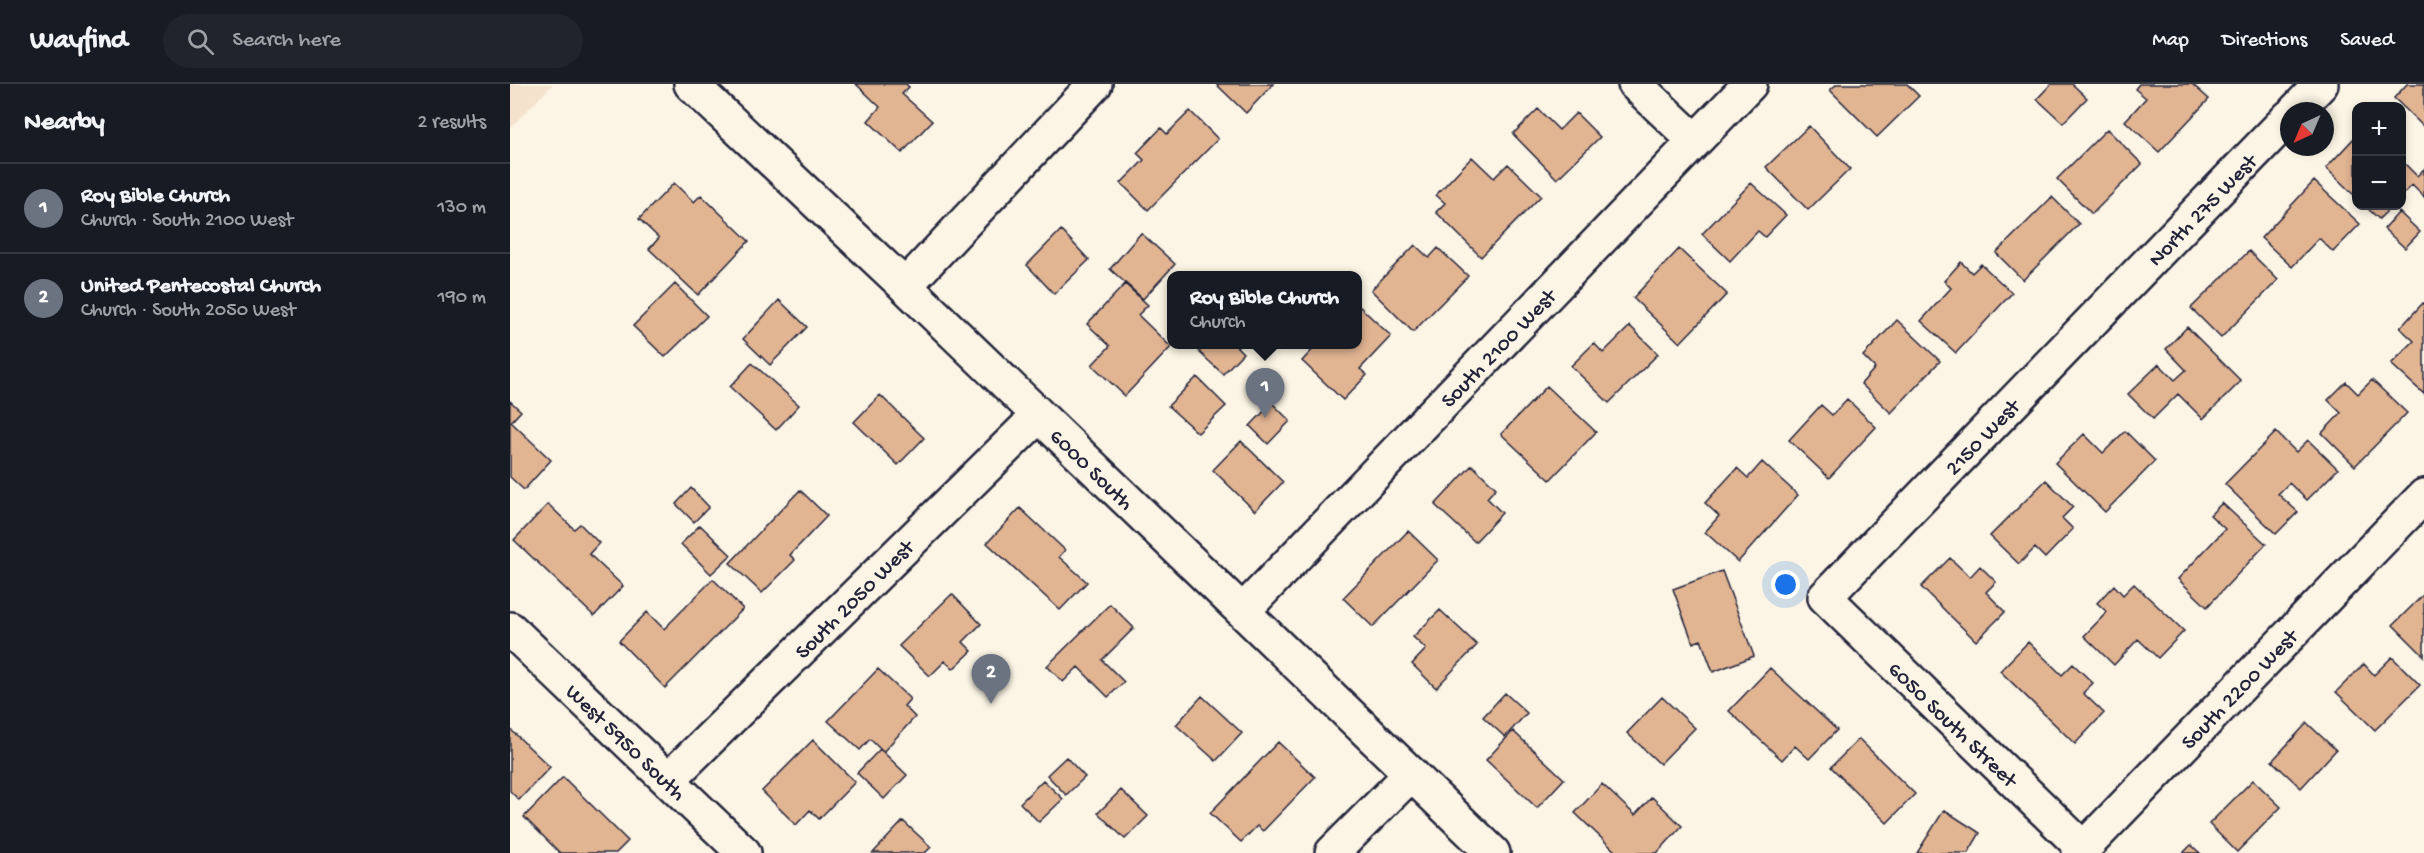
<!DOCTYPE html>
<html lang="en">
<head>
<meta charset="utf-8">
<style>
	body { margin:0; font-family:"Gochi Hand",sans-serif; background:#20242c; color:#f1f3f6 }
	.controls { position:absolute; right:18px; top:18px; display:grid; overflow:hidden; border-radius:12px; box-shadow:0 3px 9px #0003 }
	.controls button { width:54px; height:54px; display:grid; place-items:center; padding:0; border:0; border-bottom:2px solid #363941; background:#171b24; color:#f1f3f6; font:30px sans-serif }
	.compass { position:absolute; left:1770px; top:18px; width:54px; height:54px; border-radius:50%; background:#171b24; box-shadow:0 3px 9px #0003; rotate:224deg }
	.you { position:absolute; left:1276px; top:501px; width:21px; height:21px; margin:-15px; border:4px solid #fff; border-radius:50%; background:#1a73e8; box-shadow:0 0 0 9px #1a73e833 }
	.badge { display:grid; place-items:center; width:39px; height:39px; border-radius:50%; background:#1f6fb2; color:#fff; font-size:20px; font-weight:700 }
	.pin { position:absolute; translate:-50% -50px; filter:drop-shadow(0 2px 3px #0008) }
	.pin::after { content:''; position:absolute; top:32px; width:21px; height:18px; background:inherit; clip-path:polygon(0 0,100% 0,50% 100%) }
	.popup { position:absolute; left:657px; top:187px; width:195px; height:78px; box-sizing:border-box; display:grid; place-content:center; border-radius:12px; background:#171b24; filter:drop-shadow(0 2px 4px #0005); font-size:20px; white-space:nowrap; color:#9ea1a6 }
	.popup b { font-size:22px; color:#f1f3f6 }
	.popup::after { content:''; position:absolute; left:50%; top:100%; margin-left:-12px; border:12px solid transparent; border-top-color:#171b24 }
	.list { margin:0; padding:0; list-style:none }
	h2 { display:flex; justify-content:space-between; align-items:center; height:78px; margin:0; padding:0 24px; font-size:26px }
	h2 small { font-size:20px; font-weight:400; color:#9ea1a6 }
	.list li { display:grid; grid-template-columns:39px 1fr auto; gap:18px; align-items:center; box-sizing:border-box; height:90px; padding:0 24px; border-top:2px solid #363941 }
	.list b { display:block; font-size:22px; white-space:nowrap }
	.list p { margin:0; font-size:20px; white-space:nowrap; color:#9ea1a6 }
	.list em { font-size:20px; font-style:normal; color:#9ea1a6 }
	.icon { flex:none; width:33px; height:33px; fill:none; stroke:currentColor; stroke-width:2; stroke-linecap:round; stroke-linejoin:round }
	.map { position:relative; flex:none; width:1914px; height:769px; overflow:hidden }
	header { display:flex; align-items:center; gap:36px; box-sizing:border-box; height:84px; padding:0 30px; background:#171b24; border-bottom:2px solid #363941 }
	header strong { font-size:28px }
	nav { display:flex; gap:33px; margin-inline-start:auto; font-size:21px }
	.search { width:420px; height:54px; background:#20242c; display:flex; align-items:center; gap:15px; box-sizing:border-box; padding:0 21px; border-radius:33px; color:#9ea1a6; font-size:22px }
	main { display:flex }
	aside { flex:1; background:#171b24 }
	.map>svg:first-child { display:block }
	.built { fill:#f4e2cc }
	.building { fill:#e1b492; stroke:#22223b; stroke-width:1.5 }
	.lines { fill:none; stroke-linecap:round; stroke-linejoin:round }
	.street-casing { stroke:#22223b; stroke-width:38 }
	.secondary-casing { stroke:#22223b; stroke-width:38 }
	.street { stroke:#fcf5e5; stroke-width:33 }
	.secondary { stroke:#fcf5e5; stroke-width:33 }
	.labels { text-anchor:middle; stroke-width:5; stroke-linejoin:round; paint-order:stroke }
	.street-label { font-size:22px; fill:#22223b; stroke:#fcf5e5 }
</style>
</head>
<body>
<header>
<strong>Wayfind</strong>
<div class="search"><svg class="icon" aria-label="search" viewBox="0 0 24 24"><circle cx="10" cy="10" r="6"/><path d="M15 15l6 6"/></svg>Search here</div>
<nav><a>Map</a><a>Directions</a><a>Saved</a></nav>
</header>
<main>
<aside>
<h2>Nearby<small>2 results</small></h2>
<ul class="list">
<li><span class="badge" style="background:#6b7280">1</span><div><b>Roy Bible Church</b><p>Church · South 2100 West</p></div><em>130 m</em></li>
<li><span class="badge" style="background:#6b7280">2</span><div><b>United Pentecostal Church</b><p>Church · South 2050 West</p></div><em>190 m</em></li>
</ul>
</aside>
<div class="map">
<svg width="1914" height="769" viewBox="0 0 1914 769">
	<rect width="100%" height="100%" fill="#fcf5e5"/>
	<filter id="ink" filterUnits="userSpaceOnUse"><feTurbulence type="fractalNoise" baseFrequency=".0167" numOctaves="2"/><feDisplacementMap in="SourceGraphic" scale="12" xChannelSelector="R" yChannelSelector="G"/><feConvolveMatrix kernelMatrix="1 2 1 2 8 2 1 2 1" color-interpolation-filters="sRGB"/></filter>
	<g filter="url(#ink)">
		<path class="built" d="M0 0H43L0 44Z"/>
		<path class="building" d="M346 0H396L399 3 392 10 422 37 392 69 358 37 370 23Z
			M706 0H763L736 29Z
			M1327 0H1397L1409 12 1367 53 1320 6Z
			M1541 0H1562L1577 14 1553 39 1527 15Z
			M1629 0H1682L1699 15 1649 68 1615 37 1636 14 1625 5Z
			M1897 0H1914V43L1884 14Z
			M1028 25 1049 46 1066 29 1090 53 1047 95 1003 50Z
			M680 27 708 55 638 126 611 99 634 76 627 69 651 44 657 50Z
			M1299 42 1340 85 1298 126 1256 83Z
			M1597 45 1632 80 1582 130 1547 95Z
			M1846 52V113L1816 84Z
			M962 73 984 94 998 80 1031 112 971 173 926 128 935 119 926 111Z
			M1892 77 1907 92 1914 85V113L1902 101 1892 112Z
			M1804 97 1850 140 1823 168 1809 154 1782 183 1751 154Z
			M164 99 184 118 191 111 239 157 188 211 139 165 149 154 129 135Z
			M1241 99 1276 131 1255 153 1248 147 1220 177 1192 150Z
			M1542 113 1569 140 1513 196 1486 169Z
			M1855 122H1882L1869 135Z
			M1889 128 1910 148 1895 164 1874 145Z
			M551 146 579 176 544 210 517 181Z
			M631 149 665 180 633 215 600 185Z
			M905 161 919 174 928 164 958 192 903 248 861 206Z
			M1169 165 1217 210 1170 259 1123 214Z
			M1739 167 1768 196 1711 254 1681 224Z
			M1451 178 1462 189 1471 180 1502 209 1446 269 1411 237 1441 204 1434 197Z
			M165 200 197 232 155 273 123 242Z
			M615 200 638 221 628 231 661 263 615 312 582 281 600 262 577 240Z
			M269 216 297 243 260 281 233 255Z
			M1913 219H1914V310L1881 280 1904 257 1890 244Z
			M848 221 881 252 850 285 857 291 833 316 792 277 808 260H848Z
			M1387 236 1430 277 1381 329 1351 300 1365 284 1353 272Z
			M1120 242 1148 270 1099 319 1061 282 1084 259 1093 269Z
			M1677 243 1731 297 1693 335 1668 310 1643 335 1618 310 1649 280 1665 296 1676 286 1656 265Z
			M695 260H724L733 269 713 290 689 268Z
			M242 279 289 321 266 346 220 303Z
			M687 293 716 322 688 349 658 322Z
			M1862 296 1897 329 1845 382 1812 349 1831 329 1818 316 1836 298 1848 310Z
			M1037 302 1086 348 1040 396 991 350Z
			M370 311 414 354 388 381 344 338Z
			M1337 315 1366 343 1319 394 1279 356 1311 321 1322 331Z
			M0 317 11 327 1 338 41 376 14 406 0 393Z
			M762 319 780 337 758 360 740 342Z
			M1615 347 1645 377 1595 428 1545 379 1574 350 1593 369Z
			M1766 348 1786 368 1798 356 1828 385 1797 416 1779 399 1768 410 1788 428 1766 450 1715 400Z
			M731 357 773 398 745 427 703 386Z
			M1252 378 1288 411 1228 478 1195 448 1209 432 1195 419 1227 384 1238 394Z
			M962 381 986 404 977 414 992 429 965 458 925 421Z
			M1536 396 1563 423 1552 434 1563 445 1535 474 1525 464 1509 480 1480 452Z
			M181 404 199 423 184 438 166 420Z
			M290 406 317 432 280 471 285 476 252 509 220 479Z
			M1712 419 1756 460 1697 523 1668 495 1715 445 1700 431Z
			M38 420 64 445 70 440 89 459 79 470 113 502 84 532 4 456Z
			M510 424 555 466 549 473 577 498 550 526 477 459Z
			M190 441 221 471 201 490 171 460Z
			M898 447 928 476 863 543 833 514Z
			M1440 474 1460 493 1470 482 1486 498 1476 508 1495 528 1466 557 1411 503Z
			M1212 487 1244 572 1203 588 1191 556 1183 559 1163 505Z
			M203 495 233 525 155 604 109 557 137 528 154 545Z
			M1624 500 1674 547 1648 574 1628 555 1604 581 1574 552 1597 528 1587 519 1604 501 1613 511Z
			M442 510 471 540 453 558 462 567 443 585 435 577 420 592 389 562Z
			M1914 510V572L1883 541Z
			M600 520 624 544 592 576 614 598 598 613 568 583 553 598 537 582Z
			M930 526 967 561 926 604 902 580 916 565 903 553Z
			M1518 558 1552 591 1563 580 1583 599 1573 609 1594 629 1565 660 1490 587Z
			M1882 573 1910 601 1865 646 1826 608 1854 580 1864 591Z
			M1260 584 1327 646 1299 675 1285 662 1272 676 1219 627Z
			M368 585 400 615 394 622 405 633 373 668 360 655 350 666 318 637Z
			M995 609 1017 629 995 653 973 633Z
			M692 612 732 649 706 677 666 641Z
			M1152 613 1185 644 1150 680 1117 649Z
			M1797 639 1826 666 1791 704 1762 677Z
			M0 645 40 683 9 716 0 707Z
			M1003 647 1054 695 1027 724 976 676Z
			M1349 655 1405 710 1377 739 1321 683Z
			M303 656 345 698 309 735 300 726 286 741 252 707Z
			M768 658 805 693 753 747 747 742 731 758 700 729Z
			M370 665 397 691 374 715 347 689Z
			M556 673 575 693 556 711 537 691Z
			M53 693 118 757 106 769H50L14 733Z
			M533 696 553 715 529 738 510 719Z
			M1743 696 1771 723 1727 768 1699 740Z
			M1092 700 1125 731 1142 713 1172 742 1147 769H1107L1065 729Z
			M611 706 638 732 615 755 588 729Z
			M1434 726 1470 749 1458 769H1407Z
			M393 737 421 763 415 769H363Z
			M1681 761 1690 769H1673Z"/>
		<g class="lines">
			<g class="street-casing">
				<path id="street" d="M1125 0 1185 57
					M1785 27 1811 0
					M395 202 585 0
					M733 527 1240 0
					M0 545 234 769
					M158 696 528 332
					M1573 764 1315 513 1779 33
					M822 769 901 690
					M1569 769 1914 412"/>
			</g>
			<g class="secondary-casing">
				<path id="secondary" d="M181 0 395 202 983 769"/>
			</g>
			<use href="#street" class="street"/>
			<use href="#secondary" class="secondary"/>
		</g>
	</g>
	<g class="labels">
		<g class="street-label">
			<text transform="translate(1691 125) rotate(-46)" y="8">North 275 West</text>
			<text transform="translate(987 263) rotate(-46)" y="8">South 2100 West</text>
			<text transform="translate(1471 352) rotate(-46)" y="8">2150 West</text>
			<text transform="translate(583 384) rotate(44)" y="8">6000 South</text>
			<text transform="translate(343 514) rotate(-45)" y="8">South 2050 West</text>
			<text transform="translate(1728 604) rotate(-46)" y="8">South 2200 West</text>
			<text transform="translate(1444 639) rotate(44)" y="8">6050 South Street</text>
			<text transform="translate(117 657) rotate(44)" y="8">West 5950 South</text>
		</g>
	</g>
</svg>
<div class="controls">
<button>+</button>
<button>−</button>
</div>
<svg class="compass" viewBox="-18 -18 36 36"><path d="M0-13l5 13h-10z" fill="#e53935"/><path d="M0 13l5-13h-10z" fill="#9ea1a6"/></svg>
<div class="you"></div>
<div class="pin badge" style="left:755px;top:334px;background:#6b7280">1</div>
<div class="popup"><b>Roy Bible Church</b>Church</div>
<div class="pin badge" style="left:481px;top:620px;background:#6b7280">2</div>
</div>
</main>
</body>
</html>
